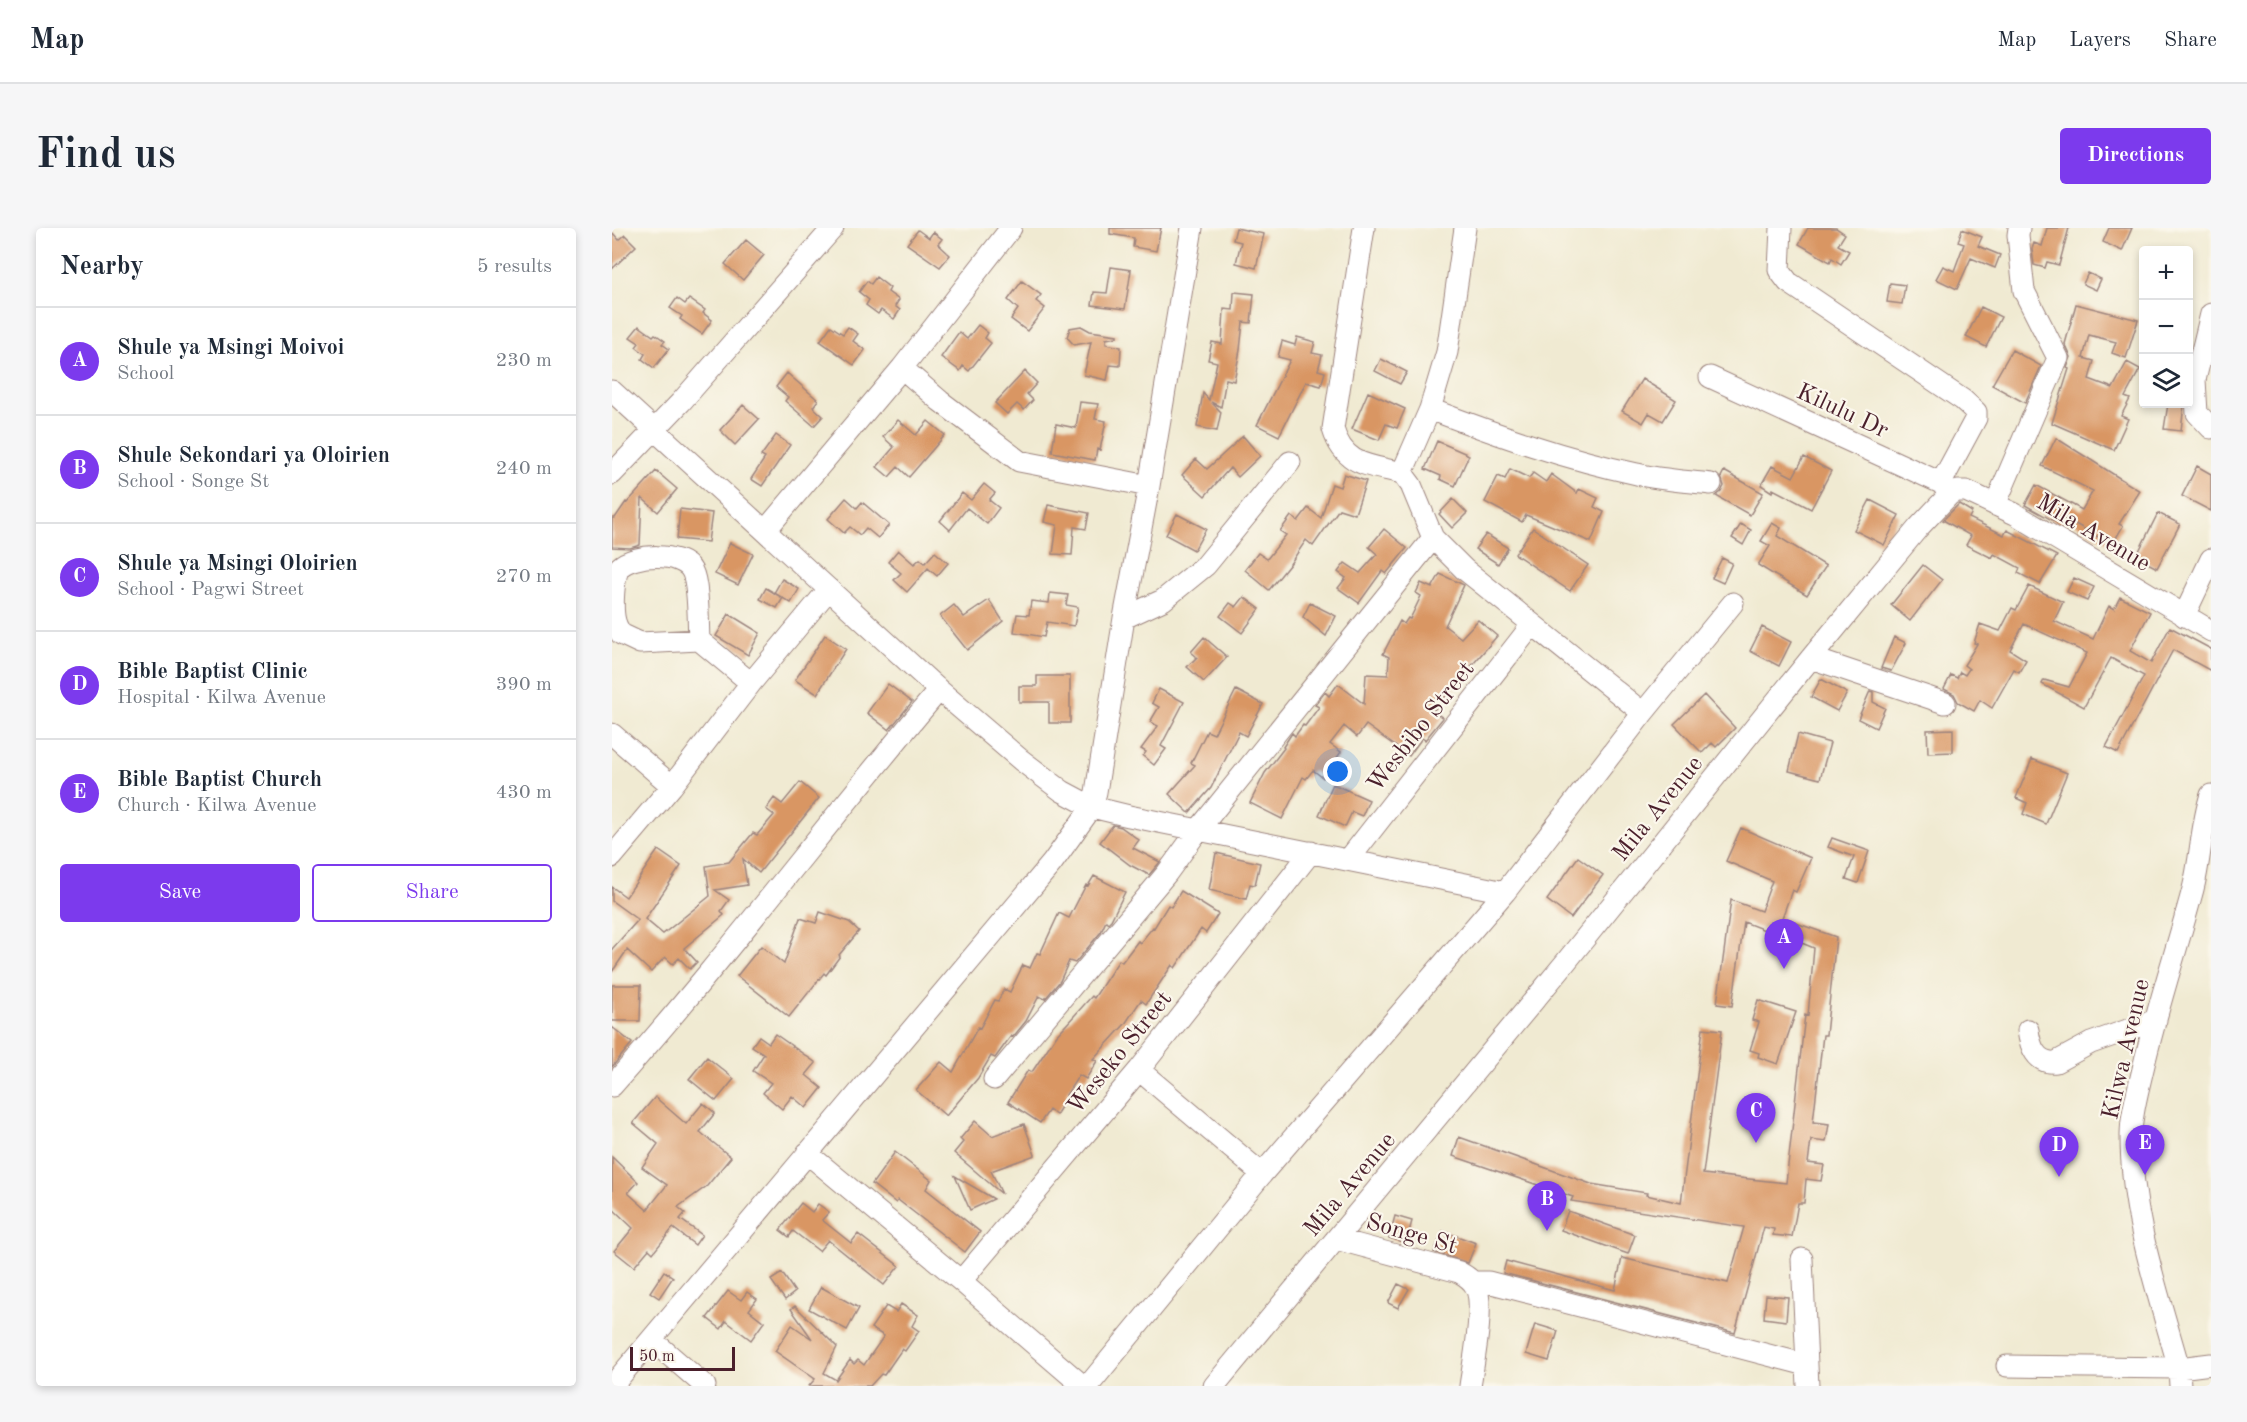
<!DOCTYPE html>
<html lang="en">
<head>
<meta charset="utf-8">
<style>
	body { margin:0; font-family:"Old Standard TT",serif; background:#f6f6f7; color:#1f2937 }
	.controls { position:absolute; right:18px; top:18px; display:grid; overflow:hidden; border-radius:6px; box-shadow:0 3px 9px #0003 }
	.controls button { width:54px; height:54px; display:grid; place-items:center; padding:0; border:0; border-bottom:2px solid #e0e1e3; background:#fff; color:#1f2937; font:30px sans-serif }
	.scale { position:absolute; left:18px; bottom:15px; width:105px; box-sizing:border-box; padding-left:6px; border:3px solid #4a1f2b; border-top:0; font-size:16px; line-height:21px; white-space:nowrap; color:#4a1f2b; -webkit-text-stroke:4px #fbf7ec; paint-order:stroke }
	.you { position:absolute; left:726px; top:544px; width:21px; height:21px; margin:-15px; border:4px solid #fff; border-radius:50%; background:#1a73e8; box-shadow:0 0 0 9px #1a73e833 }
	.badge { display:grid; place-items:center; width:39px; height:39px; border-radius:50%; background:#7c3aed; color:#fff; font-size:20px; font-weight:700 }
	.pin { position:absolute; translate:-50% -50px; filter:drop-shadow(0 2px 3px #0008) }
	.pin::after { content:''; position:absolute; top:32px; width:21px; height:18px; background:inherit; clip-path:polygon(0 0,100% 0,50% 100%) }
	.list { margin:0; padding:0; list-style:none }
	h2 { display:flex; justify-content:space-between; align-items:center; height:78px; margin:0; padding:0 24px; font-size:26px }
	h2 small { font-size:20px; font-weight:400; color:#747a83 }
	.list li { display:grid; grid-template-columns:39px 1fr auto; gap:18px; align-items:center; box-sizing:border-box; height:108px; padding:0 24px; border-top:2px solid #e0e1e3 }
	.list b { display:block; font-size:22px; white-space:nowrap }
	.list p { margin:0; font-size:20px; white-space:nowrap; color:#747a83 }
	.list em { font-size:20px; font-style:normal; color:#747a83 }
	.actions { display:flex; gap:12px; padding:18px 24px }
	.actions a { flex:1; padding:14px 0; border:2px solid #7c3aed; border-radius:6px; text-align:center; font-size:21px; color:#7c3aed }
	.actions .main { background:#7c3aed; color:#fff }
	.icon { flex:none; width:33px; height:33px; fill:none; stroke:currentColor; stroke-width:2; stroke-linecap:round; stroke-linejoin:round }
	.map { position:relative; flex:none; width:1599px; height:1158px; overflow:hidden; border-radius:6px }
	header { display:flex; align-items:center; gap:36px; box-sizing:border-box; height:84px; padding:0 30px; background:#fff; border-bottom:2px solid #e0e1e3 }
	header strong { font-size:28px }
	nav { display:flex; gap:33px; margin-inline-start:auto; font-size:21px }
	.intro { display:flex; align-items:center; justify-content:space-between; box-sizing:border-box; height:144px; padding:0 36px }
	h1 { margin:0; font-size:42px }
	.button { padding:15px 27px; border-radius:6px; background:#7c3aed; color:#fff; font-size:21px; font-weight:700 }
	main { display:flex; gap:36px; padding:0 36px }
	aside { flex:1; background:#fff; border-radius:6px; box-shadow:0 3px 9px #0003 }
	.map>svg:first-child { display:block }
	.building { fill:#d99663 }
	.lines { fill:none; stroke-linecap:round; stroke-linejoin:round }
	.minor-casing { stroke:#9d847e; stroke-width:23 }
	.minor { stroke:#fff; stroke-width:21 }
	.labels { text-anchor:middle; stroke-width:4.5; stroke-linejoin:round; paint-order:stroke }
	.street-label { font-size:24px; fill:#4a1f2b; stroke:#fbf7ec }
</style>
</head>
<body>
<header>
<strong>Map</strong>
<nav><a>Map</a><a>Layers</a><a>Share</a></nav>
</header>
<div class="intro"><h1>Find us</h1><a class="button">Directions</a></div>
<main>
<aside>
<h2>Nearby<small>5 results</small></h2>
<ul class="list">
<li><span class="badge">A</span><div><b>Shule ya Msingi Moivoi</b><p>School</p></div><em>230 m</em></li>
<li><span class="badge">B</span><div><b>Shule Sekondari ya Oloirien</b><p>School · Songe St</p></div><em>240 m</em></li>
<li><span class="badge">C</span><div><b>Shule ya Msingi Oloirien</b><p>School · Pagwi Street</p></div><em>270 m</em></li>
<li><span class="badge">D</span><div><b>Bible Baptist Clinic</b><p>Hospital · Kilwa Avenue</p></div><em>390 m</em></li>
<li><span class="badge">E</span><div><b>Bible Baptist Church</b><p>Church · Kilwa Avenue</p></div><em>430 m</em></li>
</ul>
<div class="actions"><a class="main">Save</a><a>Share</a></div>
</aside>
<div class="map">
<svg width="1599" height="1158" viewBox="0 0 1599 1158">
	<rect width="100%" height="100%" fill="#fbf7ec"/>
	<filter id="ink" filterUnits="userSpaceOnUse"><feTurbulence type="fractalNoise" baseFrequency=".0167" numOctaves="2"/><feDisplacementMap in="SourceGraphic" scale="12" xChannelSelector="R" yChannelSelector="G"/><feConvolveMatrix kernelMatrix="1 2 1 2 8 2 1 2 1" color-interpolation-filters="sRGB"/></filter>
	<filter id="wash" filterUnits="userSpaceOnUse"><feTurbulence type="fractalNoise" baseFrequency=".008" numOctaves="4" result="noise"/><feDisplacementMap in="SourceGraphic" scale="24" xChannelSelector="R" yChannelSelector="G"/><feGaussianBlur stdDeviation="1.35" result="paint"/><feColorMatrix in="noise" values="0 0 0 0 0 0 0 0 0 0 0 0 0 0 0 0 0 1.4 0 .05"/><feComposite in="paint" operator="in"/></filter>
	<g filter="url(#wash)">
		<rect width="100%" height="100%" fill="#f0ead2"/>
		<g id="blocks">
			<path class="building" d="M498 0H549L544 23 521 19 522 10 498 6Z
				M624 0 652 6 644 40 624 35 629 14 621 12Z
				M1196 0H1224L1233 6 1226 17 1237 23 1229 36 1220 30 1218 34 1187 16Z
				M1435 0H1457L1447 37 1435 34 1433 40 1422 37 1420 21 1422 15 1430 18Z
				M1497 0H1520L1510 23 1491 14Z
				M1350 1 1370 9 1366 18 1388 27 1383 40 1359 30 1345 61 1324 51 1331 38 1342 43 1352 16 1346 14Z
				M306 2 317 10 321 4 330 11 326 16 338 27 328 39 295 16Z
				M0 4 7 12 13 7 24 18 0 41Z
				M134 12 152 27 131 52 113 36Z
				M499 39 519 42 513 81 480 77 482 64 495 65Z
				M1476 45 1489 51 1484 62 1471 56Z
				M264 49 278 60 276 64 287 72 283 78 288 82 282 91 269 82 266 86 254 77 257 72 247 64 255 53 259 56Z
				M410 53 429 67 424 73 433 80 415 103 399 91 406 81 396 72Z
				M1278 55 1293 57 1290 76 1275 74Z
				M622 64 642 66 639 95 631 94 628 122 622 153 614 151 609 179 599 174 609 184 605 203 585 199 591 165 597 172 605 134 596 132 600 114 610 116 612 81 621 82Z
				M65 70 73 76 77 71 93 82 91 85 100 92 90 106 68 91 70 88 58 80Z
				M1464 76 1526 92 1514 130 1500 125 1504 114 1477 107 1471 130 1482 133 1477 151 1501 160 1515 134 1528 141 1513 169 1518 171 1509 188 1516 191 1502 222 1440 195 1457 141 1455 140 1459 129 1453 116Z
				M1369 79 1389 89 1374 119 1354 109Z
				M366 97 376 105 373 110 379 115 357 143 351 138 348 143 329 129 347 104 355 111Z
				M27 98 41 108 43 106 53 113 50 116 57 121 42 140 30 131 33 126 24 119 27 115 18 109Z
				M219 98 231 106 236 99 246 106 241 113 253 122 242 137 208 113Z
				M469 98 478 103 505 107V109L494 111V116L509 119 508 138 498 137 495 152 472 147 479 114 462 117 455 109 458 100Z
				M685 109 703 114 700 125 710 127 706 142 713 144 709 158 694 154 667 208 645 197 678 132 666 129 670 113 683 117Z
				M1400 122 1429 138 1413 175 1380 157Z
				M769 131 795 144 788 156 763 143Z
				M413 143 425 155 415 166 421 172 412 182 405 176 395 186 383 175Z
				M175 145 206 172 201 179 211 188 202 198 173 173 176 169 164 159Z
				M1030 151 1064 172 1051 193 1037 185 1031 195 1010 183Z
				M756 164 793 181 785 200 774 196 767 212 740 201Z
				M468 174 486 176 483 191 494 193 488 222 485 221 483 232 440 224 444 196 464 200Z
				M1556 176H1572L1569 203 1552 201Z
				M131 177 147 191 123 217 108 202Z
				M286 192 304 207 316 193 333 207 297 249 286 239 277 249 265 239 282 219 271 209Z
				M164 207 178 217 150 258 139 251 153 230 149 228Z
				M631 208 648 228 626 249 618 240 593 268 570 247 584 231 595 241Z
				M1444 210 1528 263 1507 296 1511 298 1500 317 1453 290 1449 297 1413 277 1424 257 1470 282 1481 263 1430 238Z
				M825 213 857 227 843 258 828 251 829 248 813 241Z
				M1192 229 1219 243 1199 281 1161 261 1160 264 1149 257 1160 238 1181 249Z
				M1585 238 1599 246V283L1570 268Z
				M898 241 917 250 921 245 934 254 939 246 965 265 967 261 986 270 982 279 992 284 979 314 914 287 910 294 873 274 886 248 893 251Z
				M44 243 65 261 46 284 30 270 28 317 18 320 0 319V290H3L14 274 15 275Z
				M1112 243 1151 265 1138 287 1104 268 1109 264 1112 258 1109 249Z
				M732 246 754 253 743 286 727 281 701 318 694 312 678 336 657 362 633 342 646 325 655 331 674 307 668 303 679 288 686 293 696 280 709 290 720 256 728 259Z
				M372 256 383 265 377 272 387 280 375 296 355 280 338 302 328 293 350 265 359 272Z
				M234 270 245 280 250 274 277 297 266 310 254 300 248 307 238 299 232 305 216 291Z
				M841 271 855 285 840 300 827 286Z
				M1258 272 1287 287 1272 317 1242 302Z
				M1347 276 1360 284 1357 290 1392 307 1395 302 1445 328 1428 356 1406 345 1408 340 1382 326 1380 330 1354 317 1359 308 1331 292Z
				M436 277 477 285 474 301 462 299 460 327 441 326 445 297 432 294Z
				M68 281 100 285 96 314 65 311Z
				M1546 285 1568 296 1545 340 1524 329Z
				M565 286 594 301 582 322 554 307Z
				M1160 295 1169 300 1165 308 1214 338 1195 367 1146 337 1158 318 1149 313Z
				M1129 296 1139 302 1131 317 1120 310Z
				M921 300 976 337 958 363 903 326Z
				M772 301 795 320 774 346 770 343 747 375 726 360 734 350 726 344 733 335 748 345 765 326 757 319Z
				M874 306 896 320 886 336 863 321Z
				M118 315 141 326 126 357 103 346Z
				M286 322 302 336 308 331 313 335 323 324 336 335 325 348 316 340 295 364 282 352 289 345 276 334Z
				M1110 330 1120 335 1111 355 1100 350Z
				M1311 337 1330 352 1298 393 1279 377Z
				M828 346 852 357 833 398 849 410 866 392 885 408 821 483 831 490 813 512 810 510 797 528 754 497 745 509 732 498 718 516 729 524 711 550 701 542 694 551 691 549 670 591 638 575 653 545 672 520 671 519 680 505 683 508 691 497 693 498 707 479 703 477 713 464 717 468 726 456 752 476 754 446 776 447 777 429 771 426 788 393 792 396 796 390 798 391 809 368 804 365 809 355 820 360Z
				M1462 350 1482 359 1475 373 1455 364Z
				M170 351 187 361 179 375 162 365Z
				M1417 358 1451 374 1442 393 1481 411 1497 378 1502 381 1508 369 1538 384 1518 423 1539 435 1558 399 1599 421V443L1561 422 1506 525 1494 519 1532 448 1499 430 1472 479 1430 456 1432 452 1457 459 1475 425 1412 396 1398 422 1414 432 1407 444 1402 441 1380 480 1368 472 1362 483 1346 474 1342 466 1332 461 1339 447 1345 450 1348 444 1353 447 1357 441 1352 437 1365 416 1362 415 1368 396 1388 403 1400 380 1404 382Z
				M154 360 171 370 165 380 148 371Z
				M438 365 456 367 454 377 466 379 462 398 435 394 432 409 402 404 405 386 417 387 419 373 437 375Z
				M632 369 648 381 630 405 608 388 618 375 624 379Z
				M377 372 391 393 355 422 328 388 342 377 352 389Z
				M698 375 724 388 714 408 691 389Z
				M117 386 148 405 136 427 104 408Z
				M1150 399 1179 414 1167 438 1138 423Z
				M213 407 234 421 205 466 183 452Z
				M592 409 615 429 592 454 575 439 585 429 579 424Z
				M1282 409 1294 415 1279 443 1269 440Z
				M425 448H458V495H437V474H407V458H425Z
				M1209 451 1235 465 1225 483 1199 469Z
				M276 456 300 474 277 502 255 485Z
				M547 461 572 474 549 518 554 521 542 537 531 528 534 524 529 521 546 498 538 494 547 479 540 475Z
				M624 462 651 476 634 508 627 504 599 560 577 585 557 566 583 537 579 535 595 503 602 506Z
				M1258 463 1261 464V474L1273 480 1264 500 1246 491Z
				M1092 467 1123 500 1104 519 1100 515 1090 525 1062 496Z
				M1341 501V524L1316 525 1315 502Z
				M1186 506 1218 515 1208 551 1177 543Z
				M1420 531 1455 545 1434 596 1411 586 1415 575 1404 570Z
				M188 554 207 570 147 645 131 631 135 657 103 662 117 672 109 683 112 687 72 720 85 734 78 741 67 730 61 736 53 729 39 744 15 722 0 744V721L26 692 0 673V659L14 669 46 622 69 638 33 691 51 706 98 668 94 638 117 634 141 605 145 607 162 587 154 581 162 570 170 576Z
				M721 556 757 572 750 588 740 584 733 599 707 587Z
				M501 597 509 599 527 612 521 620 548 634 537 647 518 637 488 614Z
				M1129 600 1199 630 1184 664 1180 662 1170 690 1224 709 1214 807H1211L1201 894 1217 896 1214 914 1199 912 1196 935 1212 937 1209 953 1194 951 1192 975H1186L1180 1009 1161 1007 1162 1001 1152 999 1123 1105 891 1045 894 1033 1003 1062 1010 1030 1116 1055 1132 999 959 973 961 969 841 928 847 909 979 956 1035 965 1034 967 1069 975 1091 800 1110 802 1091 946 1174 955 1193 787 1196 788 1202 720 1168 706V708L1132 694 1120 778 1105 776 1119 672 1149 683 1160 653 1114 633Z
				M1220 610 1257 623 1246 655 1234 651 1242 629 1216 619Z
				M604 625 648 635 643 657 638 656 634 671 597 662Z
				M966 629 991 647 959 690 935 672Z
				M482 648 513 664 499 692 496 695 494 693 489 704 463 735 457 733 448 753 433 771 427 768 414 793 401 809 399 808 383 830 379 828 366 850 334 888 304 862 329 834 341 844 366 799 368 800 383 772 386 773 392 761 398 764 411 737 418 740 425 725 428 726 447 685 457 690 474 657 476 658Z
				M569 663 606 686 594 705 589 701 563 740 560 737 534 776 529 772 513 796 481 831 485 833 474 851 467 847 454 867 456 868 444 887 437 882 428 895 396 874 416 842 420 844 444 808 480 768 482 770 507 732 510 734 526 713 528 715 541 699 542 700 556 677 559 679Z
				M208 684 237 694 247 703 227 727 228 728 214 747 212 745 177 789 125 748 149 718 172 736 188 690 204 695Z
				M0 757H29L28 793H0Z
				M1146 772 1184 784 1166 836 1146 829 1147 825 1138 822 1147 794 1140 792Z
				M0 799 20 815 0 839Z
				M163 806 204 835 194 847 210 860 194 880 180 868 170 881 151 865 159 855 141 843 152 826 140 818 147 808 157 815Z
				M95 829 122 851 104 873 77 851Z
				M43 869 74 896 91 875 103 885 88 904 119 929 95 958 66 979 73 985 68 991 90 1007 83 1017 61 1000 41 1025 37 1021 22 1039 2 1023 21 1000 0 980V929L26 954 16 965 35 982 55 957 30 939 46 916 21 895Z
				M363 893 380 908 412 896 423 927 379 943 390 966 342 925 351 914 348 911Z
				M283 924 319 952 314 961 368 1004 353 1024 286 972 284 975 260 956Z
				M343 948 382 971 358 982Z
				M189 975 200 984 206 976 217 984 210 992 239 1015 246 1006 287 1038 272 1057 216 1012 207 1023 181 1003 177 1009 168 1002Z
				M956 983 1023 1007 1016 1026 949 1002Z
				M783 988 800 993 794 1015 777 1010Z
				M831 1003 864 1015 856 1035 822 1024Z
				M52 1043 61 1049 47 1070 38 1064Z
				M170 1045 183 1064 173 1072 159 1052Z
				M786 1056 797 1061 786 1080 776 1075Z
				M209 1059 247 1080 235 1102 197 1081Z
				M116 1063 129 1072 135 1064 145 1071 137 1082 152 1094 139 1112 114 1093 109 1101 95 1090Z
				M1154 1067 1176 1069 1174 1093 1152 1090Z
				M289 1076 306 1087 300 1098 307 1103 293 1123 290 1121 272 1147 269 1146 258 1158H197L203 1151 163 1123 180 1097 200 1111 179 1081 183 1078 225 1119 212 1145 224 1152 238 1132 242 1136 246 1132 252 1137 272 1108 259 1100 274 1078 284 1084Z
				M923 1096 946 1103 937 1133 914 1126Z"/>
		</g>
	</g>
	<g filter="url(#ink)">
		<use href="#blocks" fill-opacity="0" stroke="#9d847e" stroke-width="1.5"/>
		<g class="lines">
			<g class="minor-casing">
				<path id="minor" d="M752 0 721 201C732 238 757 237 790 245L799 257 821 310 852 341 1031 485
					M1169 0 1167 42 1176 54 1351 172 1364 184V190L1329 255
					M1599 86 1583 152 1585 185 1599 200
					M290 140 328 173 407 233 537 258
					M1098 149 1329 255 1337 264
					M0 163 327 462 409 532 450 563 480 579 517 588 893 664
					M818 181C886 207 954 231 1025 246 1049 252 1074 253 1099 256
					M790 245 818 181 835 124 853 0
					M0 246 69 174 221 0
					M1383 277 1446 130 1412 63 1406 7 1407 0
					M153 303 290 140 399 0
					M1572 388 1599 331
					M512 390 551 372 594 337 678 234
					M87 412C86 396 87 356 80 343 70 323 21 326 8 339 1 346 0 382 3 393 4 398 7 402 9 406L28 415 87 412 139 455
					M1199 430 1333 475
					M0 506 60 558
					M0 629 60 558 139 455 217 361
					M737 631 920 397
					M1416 802C1418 818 1424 836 1444 834L1479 815 1544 792
					M527 842 650 946
					M382 851 555 645 587 601 821 310
					M0 858C114 730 216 593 327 462
					M195 925 349 1053 471 1158
					M724 1011 847 1044C854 1048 861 1052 864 1060 873 1077 861 1137 858 1158
					M1190 1031 1196 1158
					M349 1053 527 842 699 624
					M861 1054H876L1195 1137
					M40 1112 93 1158
					M1395 1138 1567 1140 1599 1136
					M0 1158 440 635 480 579 484 564 512 390 537 258 580 0
					M476 1158 650 946 893 664 1031 485 1121 375
					M602 1158 953 735 1199 430 1306 300 1338 266 1346 263H1354L1403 286 1599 403
					M1568 1158 1567 1140C1546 1064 1519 989 1519 908 1519 886 1526 863 1531 841 1545 780 1565 721 1581 661 1589 630 1589 597 1599 567"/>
			</g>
			<use href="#minor" class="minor"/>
		</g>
	</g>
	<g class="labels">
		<g class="street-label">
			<text transform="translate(1231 182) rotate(25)" y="8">Kilulu Dr</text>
			<text transform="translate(1482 304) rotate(31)" y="8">Mila Avenue</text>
			<text transform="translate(808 498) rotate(-52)" y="8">Wesbibo Street</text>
			<text transform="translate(1045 580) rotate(-51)" y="8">Mila Avenue</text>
			<text transform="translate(1513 821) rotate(-77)" y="8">Kilwa Avenue</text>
			<text transform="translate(507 824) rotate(-51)" y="8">Weseko Street</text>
			<text transform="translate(737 956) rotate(-50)" y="8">Mila Avenue</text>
			<text transform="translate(800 1005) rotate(16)" y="8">Songe St</text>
		</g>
	</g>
</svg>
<div class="controls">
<button>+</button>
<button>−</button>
<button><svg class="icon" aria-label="layers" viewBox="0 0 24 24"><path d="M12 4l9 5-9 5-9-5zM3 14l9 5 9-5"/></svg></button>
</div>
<div class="scale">50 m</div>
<div class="you"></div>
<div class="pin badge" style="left:1172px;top:741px">A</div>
<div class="pin badge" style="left:935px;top:1003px">B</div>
<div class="pin badge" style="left:1144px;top:915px">C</div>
<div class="pin badge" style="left:1447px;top:949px">D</div>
<div class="pin badge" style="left:1533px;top:947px">E</div>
</div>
</main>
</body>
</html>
